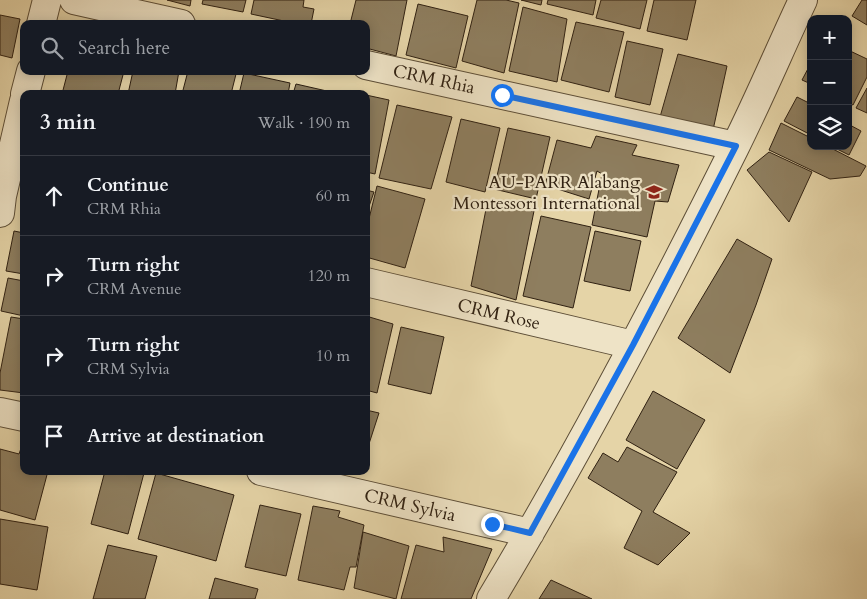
<!DOCTYPE html>
<html lang="en">
<head>
<meta charset="utf-8">
<style>
	body { margin:0; font-family:Cardo,serif; background:#242831; color:#f1f3f6 }
	.controls { position:absolute; right:15px; top:15px; display:grid; overflow:hidden; border-radius:10px; box-shadow:0 2px 12px #0003 }
	.controls button { width:45px; height:45px; display:grid; place-items:center; padding:0; border:0; border-bottom:1px solid #363941; background:#171b24; color:#f1f3f6; font:25px sans-serif }
	.stop { position:absolute; width:15px; height:15px; margin:-11px; border:4px solid #1a73e8; border-radius:50%; background:#fff }
	.stop.end { background:#1a73e8; border-color:#fff; box-shadow:0 1px 5px #0008 }
	.list { margin:0; padding:0; list-style:none }
	h2 { display:flex; justify-content:space-between; align-items:center; height:65px; margin:0; padding:0 20px; font-size:21px }
	h2 small { font-size:16px; font-weight:400; color:#9ea1a6 }
	.list li { display:grid; grid-template-columns:32px 1fr auto; gap:15px; align-items:center; box-sizing:border-box; height:80px; padding:0 20px; border-top:1px solid #363941 }
	.list b { display:block; font-size:19px; white-space:nowrap }
	.list p { margin:0; font-size:16px; white-space:nowrap; color:#9ea1a6 }
	.list em { font-size:16px; font-style:normal; color:#9ea1a6 }
	.icon { flex:none; width:28px; height:28px; fill:none; stroke:currentColor; stroke-width:2; stroke-linecap:round; stroke-linejoin:round }
	.map { position:relative; flex:none; width:867px; height:599px; overflow:hidden }
	.search { position:absolute; background:#171b24; box-shadow:0 2px 12px #0003; left:20px; top:20px; width:350px; height:55px; display:flex; align-items:center; gap:12px; box-sizing:border-box; padding:0 18px; border-radius:10px; color:#9ea1a6; font-size:19px }
	.panel { position:absolute; background:#171b24; box-shadow:0 2px 12px #0003; left:20px; top:90px; width:350px; height:385px; border-radius:10px }
	.map>svg:first-child { display:block }
	.building { fill:#8e7e5f; stroke:#302112 }
	.lines { fill:none; stroke-linecap:round; stroke-linejoin:round }
	.street-casing { stroke:#5d4e37; stroke-width:30 }
	.street { stroke:#eee3c6; stroke-width:28 }
	.route { stroke:#1a73e8; stroke-width:6 }
	.labels { text-anchor:middle; stroke-width:4.5; stroke-linejoin:round; paint-order:stroke }
	.street-label { font-size:18px; fill:#302112; stroke:#eee3c6 }
	.poi-label { font-size:18px; fill:#302112; stroke:#eee3c6; text-anchor:end }
</style>
</head>
<body>
<div class="map">
<svg width="867" height="599" viewBox="0 0 867 599">
	<rect width="100%" height="100%" fill="#e5d4a7"/>
	<filter id="stains"><feTurbulence type="fractalNoise" baseFrequency=".004" numOctaves="4"/><feColorMatrix values="0 0 0 0 .2 0 0 0 0 .09 0 0 0 0 .02 0 0 0 .5 -.17"/></filter>
	<radialGradient id="worn" r=".72"><stop offset=".6" stop-color="#630" stop-opacity="0"/><stop offset="1" stop-color="#630" stop-opacity=".3"/></radialGradient>
	<path class="building" d="M167 0H191L190 6Z
		M203 0H246L243 12 202 4Z
		M254 0H304L303 7 314 9 311 24H298L251 14Z
		M356 0H407L396 56 366 48V24H350Z
		M477 0H506L519 3 504 73 462 61Z
		M521 0H542L541 5Z
		M548 0H596L593 15 547 4Z
		M601 0H647L640 29 596 18Z
		M654 0H696L687 40 647 31Z
		M862 0H867V25L852 16Z
		M418 4 468 16 456 68 406 55Z
		M523 7 567 19 557 82 509 71Z
		M0 15 20 19 12 58 0 55Z
		M576 22 624 32 609 92 561 80Z
		M627 41 663 49 650 105 615 97Z
		M848 50 867 59V77L853 105 848 103Z
		M678 54 727 66 713 130 660 117Z
		M811 63V84L802 80Z
		M68 71H124L118 94H62Z
		M133 71H179L175 94H128Z
		M188 71H226L236 74 231 94H182Z
		M244 73 290 83 288 94H239Z
		M296 84 340 94H293Z
		M867 88V113L856 108Z
		M366 95 389 100 375 174 366 172Z
		M797 97 811 104V135L784 121Z
		M397 105 452 117 431 189 379 178Z
		M461 119 500 128 485 192 446 182Z
		M781 123 811 138V146H827L866 166 860 176 830 179 769 150Z
		M848 124 861 131 849 155 831 146H848Z
		M508 128 550 137 536 199 494 189Z
		M596 136 637 145 632 155 679 165 668 202 655 201 647 237 592 225 602 174 597 171 589 199 545 185 557 140 591 148Z
		M769 152 812 172 789 222 747 170Z
		M377 186 425 199 405 268 366 257V231Z
		M366 190 374 192 366 215Z
		M487 204 534 211 516 300 471 286Z
		M541 216 591 227 573 308 523 296Z
		M14 231 24 233V274L6 271Z
		M595 231 641 241 630 291 584 281Z
		M737 239 772 259 756 305 730 373 678 338Z
		M8 278 24 281V316L1 311Z
		M366 316 393 324 377 393 366 390Z
		M11 317 24 319V393L0 390V373Z
		M401 327 444 337 431 394 388 384Z
		M653 391 705 420 677 469 626 440Z
		M366 410 379 413 366 453Z
		M24 440V471H48L35 520 0 510V449L19 454Z
		M627 447 677 472 653 512 690 533 658 565 624 548 642 511 588 478 603 453 618 462Z
		M105 471 144 473 128 534 91 524Z
		M156 473 234 495 216 561 138 539Z
		M260 505 301 514 286 576 245 567Z
		M313 506 340 511 338 517 364 525 356 567H350L344 590 298 580Z
		M0 519 48 527 37 590 0 584Z
		M363 532 409 546 396 599 354 588Z
		M443 537 492 549 471 599H401L416 545 444 552Z
		M108 545 157 556 145 599H93Z
		M215 578 258 589 255 599H209Z
		M551 580 592 599H539Z"/>
	<g class="lines">
		<g class="street-casing">
			<path id="street" d="M74 0 181 24
				M41 24 47 0
				M366 65 735 146
				M25 94 31 71
				M0 213 2 196 24 101
				M366 282 633 345
				M0 412 24 417
				M261 471 530 533
				M491 599C579 452 659 300 735 147 759 99 780 49 803 0"/>
		</g>
		<use href="#street" class="street"/>
	</g>
	<g class="lines">
		<path class="route" d="M492 524 530 533 633 345 736 146 502 95"/>
	</g>
	<defs>
		<g id="school-bare" transform="scale(1.35)"><path d="M0-5L7-2L0 1L-7-2ZM-4 1L0 2.5L4 1V4Q0 6-4 4Z" fill="#8f2418" stroke="#eee3c6" stroke-width="2.5" paint-order="stroke"/></g>
	</defs>
	<g fill-rule="evenodd">
		<use href="#school-bare" x="654" y="192"/>
	</g>
	<g class="labels">
		<g class="street-label">
			<text transform="translate(434 79) rotate(12)" y="6">CRM Rhia</text>
			<text transform="translate(499 314) rotate(13)" y="6">CRM Rose</text>
			<text transform="translate(410 505) rotate(13)" y="6">CRM Sylvia</text>
		</g>
		<g class="poi-label">
			<text x="640" y="188">AU-PARR Alabang<tspan x="640" dy="21">Montessori International</tspan></text>
		</g>
	</g>
	<rect width="100%" height="100%" filter="url(#stains)"/>
	<rect width="100%" height="100%" fill="url(#worn)"/>
</svg>
<div class="controls">
<button>+</button>
<button>−</button>
<button><svg class="icon" aria-label="layers" viewBox="0 0 24 24"><path d="M12 4l9 5-9 5-9-5zM3 14l9 5 9-5"/></svg></button>
</div>
<div class="stop" style="left:502px;top:95px"></div>
<div class="stop end" style="left:492px;top:524px"></div>
<div class="search"><svg class="icon" aria-label="search" viewBox="0 0 24 24"><circle cx="10" cy="10" r="6"/><path d="M15 15l6 6"/></svg>Search here</div>
<section class="panel">
<h2>3 min<small>Walk · 190 m</small></h2>
<ul class="list">
<li><svg class="icon" aria-label="ahead" viewBox="0 0 24 24"><path d="M12 20V5M6 11l6-6 6 6"/></svg><div><b>Continue</b><p>CRM Rhia</p></div><em>60 m</em></li>
<li><svg class="icon" aria-label="right" viewBox="0 0 24 24"><path d="M7 20v-9h11M14 6l5 5-5 5"/></svg><div><b>Turn right</b><p>CRM Avenue</p></div><em>120 m</em></li>
<li><svg class="icon" aria-label="right" viewBox="0 0 24 24"><path d="M7 20v-9h11M14 6l5 5-5 5"/></svg><div><b>Turn right</b><p>CRM Sylvia</p></div><em>10 m</em></li>
<li><svg class="icon" aria-label="arrive" viewBox="0 0 24 24"><path d="M6 21V4h12l-3 4 3 4H6"/></svg><div><b>Arrive at destination</b></div></li>
</ul>
</section>
</div>
</body>
</html>
